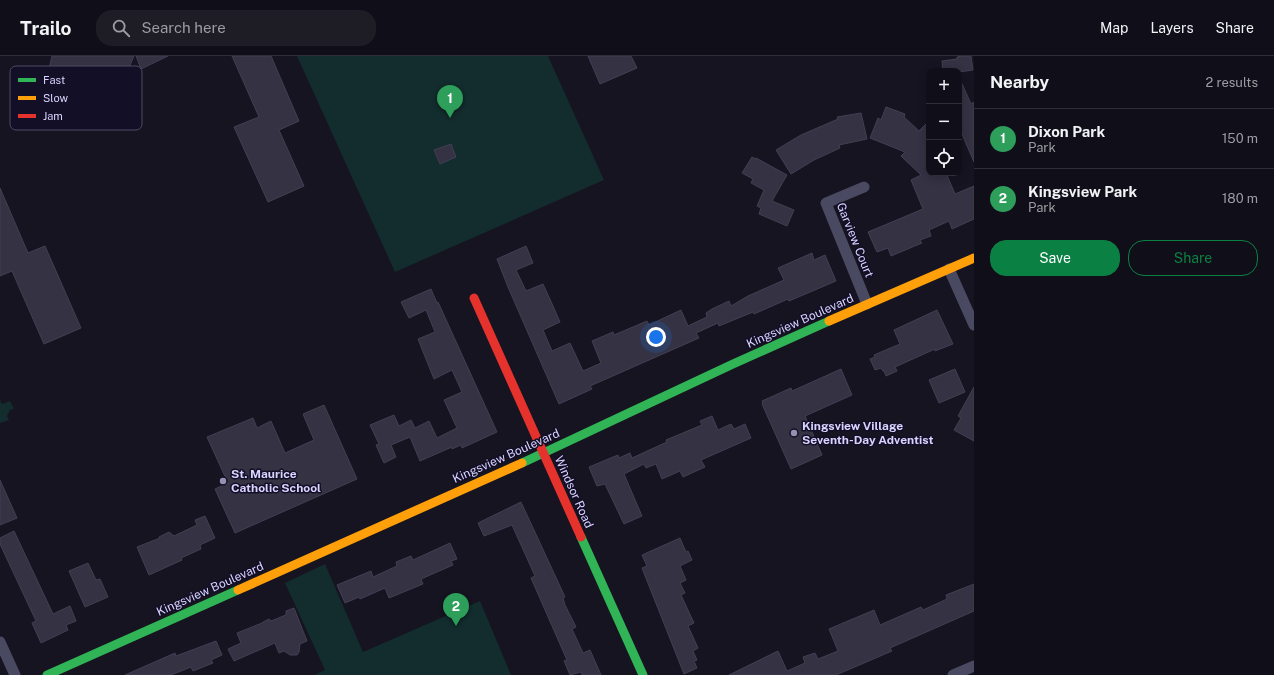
<!DOCTYPE html>
<html lang="en">
<head>
<meta charset="utf-8">
<style>
	body { margin:0; font-family:"Public Sans",sans-serif; background:#1e1d26; color:#f1f3f6 }
	.controls { position:absolute; right:12px; top:12px; display:grid; overflow:hidden; border-radius:8px; box-shadow:0 2px 10px #0003 }
	.controls button { width:36px; height:36px; display:grid; place-items:center; padding:0; border:0; border-bottom:1px solid #302f38; background:#100f19; color:#f1f3f6; font:20px sans-serif }
	.you { position:absolute; left:656px; top:281px; width:14px; height:14px; margin:-10px; border:3px solid #fff; border-radius:50%; background:#1a73e8; box-shadow:0 0 0 6px #1a73e833 }
	.badge { display:grid; place-items:center; width:26px; height:26px; border-radius:50%; background:#0b8043; color:#fff; font-size:13px; font-weight:700 }
	.pin { position:absolute; translate:-50% -33px; filter:drop-shadow(0 1px 2px #0008) }
	.pin::after { content:''; position:absolute; top:21px; width:14px; height:12px; background:inherit; clip-path:polygon(0 0,100% 0,50% 100%) }
	.list { margin:0; padding:0; list-style:none }
	h2 { display:flex; justify-content:space-between; align-items:center; height:52px; margin:0; padding:0 16px; font-size:17px }
	h2 small { font-size:13px; font-weight:400; color:#9c9ca2 }
	.list li { display:grid; grid-template-columns:26px 1fr auto; gap:12px; align-items:center; box-sizing:border-box; height:60px; padding:0 16px; border-top:1px solid #302f38 }
	.list b { display:block; font-size:15px; white-space:nowrap }
	.list p { margin:0; font-size:13px; white-space:nowrap; color:#9c9ca2 }
	.list em { font-size:13px; font-style:normal; color:#9c9ca2 }
	.actions { display:flex; gap:8px; padding:12px 16px }
	.actions a { flex:1; padding:9px 0; border:1px solid #0b8043; border-radius:16px; text-align:center; font-size:14px; color:#0b8043 }
	.actions .main { background:#0b8043; color:#fff }
	.icon { flex:none; width:22px; height:22px; fill:none; stroke:currentColor; stroke-width:2; stroke-linecap:round; stroke-linejoin:round }
	.map { position:relative; flex:none; width:974px; height:619px; overflow:hidden }
	header { display:flex; align-items:center; gap:24px; box-sizing:border-box; height:56px; padding:0 20px; background:#100f19; border-bottom:1px solid #302f38 }
	header strong { font-size:19px }
	nav { display:flex; gap:22px; margin-inline-start:auto; font-size:14px }
	.search { width:280px; height:36px; background:#1e1d26; display:flex; align-items:center; gap:10px; box-sizing:border-box; padding:0 14px; border-radius:16px; color:#9c9ca2; font-size:15px }
	main { display:flex }
	aside { flex:1; background:#100f19 }
	.map>svg:first-child { display:block }
	.green { fill:#132c2d }
	.building { fill:#343243; stroke:#433f54 }
	.lines { fill:none; stroke-linecap:round; stroke-linejoin:round }
	.street { stroke:#4a4962; stroke-width:11 }
	.fast { stroke:#30b455; stroke-width:9 }
	.slow { stroke:#ff9f0a; stroke-width:9 }
	.jam { stroke:#e5322d; stroke-width:9 }
	.poi-dot { fill:#9591b1; stroke:#130f26; stroke-width:1.5 }
	.labels { text-anchor:middle; stroke-width:3; stroke-linejoin:round; paint-order:stroke }
	.street-label { font-size:12px; fill:#d9d4ff; stroke:#130f26 }
	.poi-label { font-size:12px; font-weight:bold; fill:#d9d4ff; stroke:#130f26; text-anchor:start }
	.key { fill:#130f26; stroke:#4e4a67; stroke-width:1 }
	.key-label { font-size:11px; fill:#d9d4ff }
</style>
</head>
<body>
<header>
<strong>Trailo</strong>
<div class="search"><svg class="icon" aria-label="search" viewBox="0 0 24 24"><circle cx="10" cy="10" r="6"/><path d="M15 15l6 6"/></svg>Search here</div>
<nav><a>Map</a><a>Layers</a><a>Share</a></nav>
</header>
<main>
<div class="map">
<svg width="974" height="619" viewBox="0 0 974 619">
	<rect width="100%" height="100%" fill="#161421"/>
	<path class="green" d="M297 0H548L604 124 395 216Z
		M0 344 2 348 10 345 14 353 10 354 7 360 9 364 0 367Z
		M325 508 363 596 480 545 511 619H314L325 614 285 527Z"/>
	<path class="building" d="M52 0H134L117 40 105 35 93 40 88 51 66 43 68 33 59 17 49 13Z
		M136 0H168L141 13Z
		M232 0H271L299 65 279 74 304 130 268 146 234 71 259 61Z
		M588 0H631L637 12 600 28Z
		M962 0H971L973 14 959 16 943 15 942 5 957 3V1Z
		M959 21 971 48 974 46V106L959 71Z
		M886 51 905 58 904 61 919 75 929 65V117H946L955 138 974 130V163L952 173 949 165 929 174 931 180 920 184 922 187 891 200 888 192 877 196 868 176 923 153 911 124 921 119 901 100 905 96 870 82 878 62 881 64Z
		M861 57 867 83 839 89 840 92 814 104 791 118 776 94 801 79 838 63 837 61Z
		M451 88 456 101 440 108 434 94Z
		M752 101 756 103V102L787 119 772 145 794 154 787 170 759 158 761 152 757 150 764 134 751 127 753 123 742 117Z
		M0 132 28 197 45 190 81 272 44 288 12 215 0 220Z
		M526 190 533 207 516 214 526 235 543 228 553 250 560 266 543 274 552 295 570 287 583 315 601 307 592 285 613 276 614 279 647 265 649 269 681 254 688 270 707 261 706 257 712 253 729 245 731 250 748 240 784 224 778 212 812 197 814 204 825 199 836 225 789 245 788 243 754 258 753 256 719 270 718 267 696 277 699 282 590 330 592 333 559 348 508 231 497 203Z
		M431 233 437 247 438 246 497 376 462 392 461 389 452 393V391L420 405 410 381 391 389 396 401 384 407 376 389 379 388 370 369 394 359 399 370 411 364 415 372 429 365 437 382 457 372 444 344 462 336 452 314 434 323 418 283 435 276 426 254 409 262 401 246Z
		M937 254 953 288 935 295V293L895 311 897 315 886 320 884 315H883L881 312 875 314 870 303 875 301 874 299 900 288 894 274Z
		M841 313 852 339 805 360 822 399 791 413 762 348H763L762 345 791 332 792 335Z
		M955 313 965 336 939 347 929 324Z
		M974 331V385L954 374 961 362 958 360Z
		M324 349 357 423 235 477 215 433 228 427 207 381 253 362 257 372 271 365 285 397 314 384 303 358Z
		M712 360 718 374 731 368 734 373 745 368 751 382 701 404 705 411 683 421 680 415 662 423 656 408 646 412 644 408 624 418 642 460 624 468 605 428 597 430 589 411 618 399 619 402 630 397 632 402 667 386 666 384 702 369 700 365Z
		M0 424 17 462 0 469Z
		M521 446 565 541 563 542 565 549 576 571 572 573 583 597 590 594 601 619H582L581 616 570 619 564 605 567 604 531 522 535 520 512 469 484 480 478 467Z
		M205 460 215 482 200 489 201 493 181 502 182 504 149 519 137 491 160 482 159 481 169 476 174 480 197 469 195 464Z
		M14 475 53 558 70 550 76 565 66 569 68 574 41 587 32 567 36 565 0 488V482Z
		M680 482 686 496 688 495 692 504 680 510 686 524 680 527 685 537 681 539 694 567 688 570 698 592 693 595 697 604 694 605 697 612 684 618 642 512 647 510 642 499Z
		M450 487 457 503 451 505 453 509 421 523 423 528 389 542 385 532 360 543 359 541 345 547 337 529 371 515 373 521 397 510 396 506 411 500 413 504Z
		M88 507 96 524 100 523 108 541 85 551 69 515Z
		M974 528V555L890 592 892 595 836 619H729L778 595 787 615 805 607 803 601 815 597 818 603 838 595 829 573 874 554 880 569 921 551 923 554 947 543 946 539Z
		M294 552 307 585 300 588 299 596 297 599H290L284 595 279 597 275 587 234 605 228 593 241 587 237 577 262 567 263 566 269 563 271 565 286 559V555Z
		M216 585 222 599 211 604 213 607 193 615 191 611 171 619H125L175 597 176 600Z"/>
	<g class="lines">
		<path class="street" d="M864 131 826 147 867 248
			M949 213 974 269
			M0 586 15 619
			M953 619 974 610"/>
		<path class="fast" d="M522 407 733 308 829 265
			M581 481 643 619
			M47 619 238 534"/>
		<path class="slow" d="M829 265 974 202
			M238 534 522 407"/>
		<path class="jam" d="M474 242 581 481"/>
	</g>
	<g class="poi-dot">
		<circle cx="794" cy="377" r="4"/>
		<circle cx="223" cy="425" r="4"/>
	</g>
	<g class="labels">
		<g class="street-label">
			<text transform="translate(855 184) rotate(68)" y="4">Garview Court</text>
			<text transform="translate(800 265) rotate(-24)" y="4">Kingsview Boulevard</text>
			<text transform="translate(506 400) rotate(-24)" y="4">Kingsview Boulevard</text>
			<text transform="translate(574 436) rotate(66)" y="4">Windsor Road</text>
			<text transform="translate(210 533) rotate(-24)" y="4">Kingsview Boulevard</text>
		</g>
		<g class="poi-label">
			<text x="802" y="374">Kingsview Village<tspan x="802" dy="14">Seventh-Day Adventist</tspan></text>
			<text x="231" y="422">St. Maurice<tspan x="231" dy="14">Catholic School</tspan></text>
		</g>
	</g>
	<rect x="10" y="10" width="132" height="64" rx="6" class="key"/>
	<rect x="18" y="22" width="18" height="4" fill="#30b455"/>
	<rect x="18" y="40" width="18" height="4" fill="#ff9f0a"/>
	<rect x="18" y="58" width="18" height="4" fill="#e5322d"/>
	<g class="key-label">
		<text x="43" y="28">Fast</text>
		<text x="43" y="46">Slow</text>
		<text x="43" y="64">Jam</text>
	</g>
</svg>
<div class="controls">
<button>+</button>
<button>−</button>
<button><svg class="icon" aria-label="locate" viewBox="0 0 24 24"><circle cx="12" cy="12" r="6"/><path d="M12 2v4M12 18v4M2 12h4M18 12h4"/></svg></button>
</div>
<div class="you"></div>
<div class="pin badge" style="left:450px;top:62px;background:#2e9e5b">1</div>
<div class="pin badge" style="left:456px;top:570px;background:#2e9e5b">2</div>
</div>
<aside>
<h2>Nearby<small>2 results</small></h2>
<ul class="list">
<li><span class="badge" style="background:#2e9e5b">1</span><div><b>Dixon Park</b><p>Park</p></div><em>150 m</em></li>
<li><span class="badge" style="background:#2e9e5b">2</span><div><b>Kingsview Park</b><p>Park</p></div><em>180 m</em></li>
</ul>
<div class="actions"><a class="main">Save</a><a>Share</a></div>
</aside>
</main>
</body>
</html>
